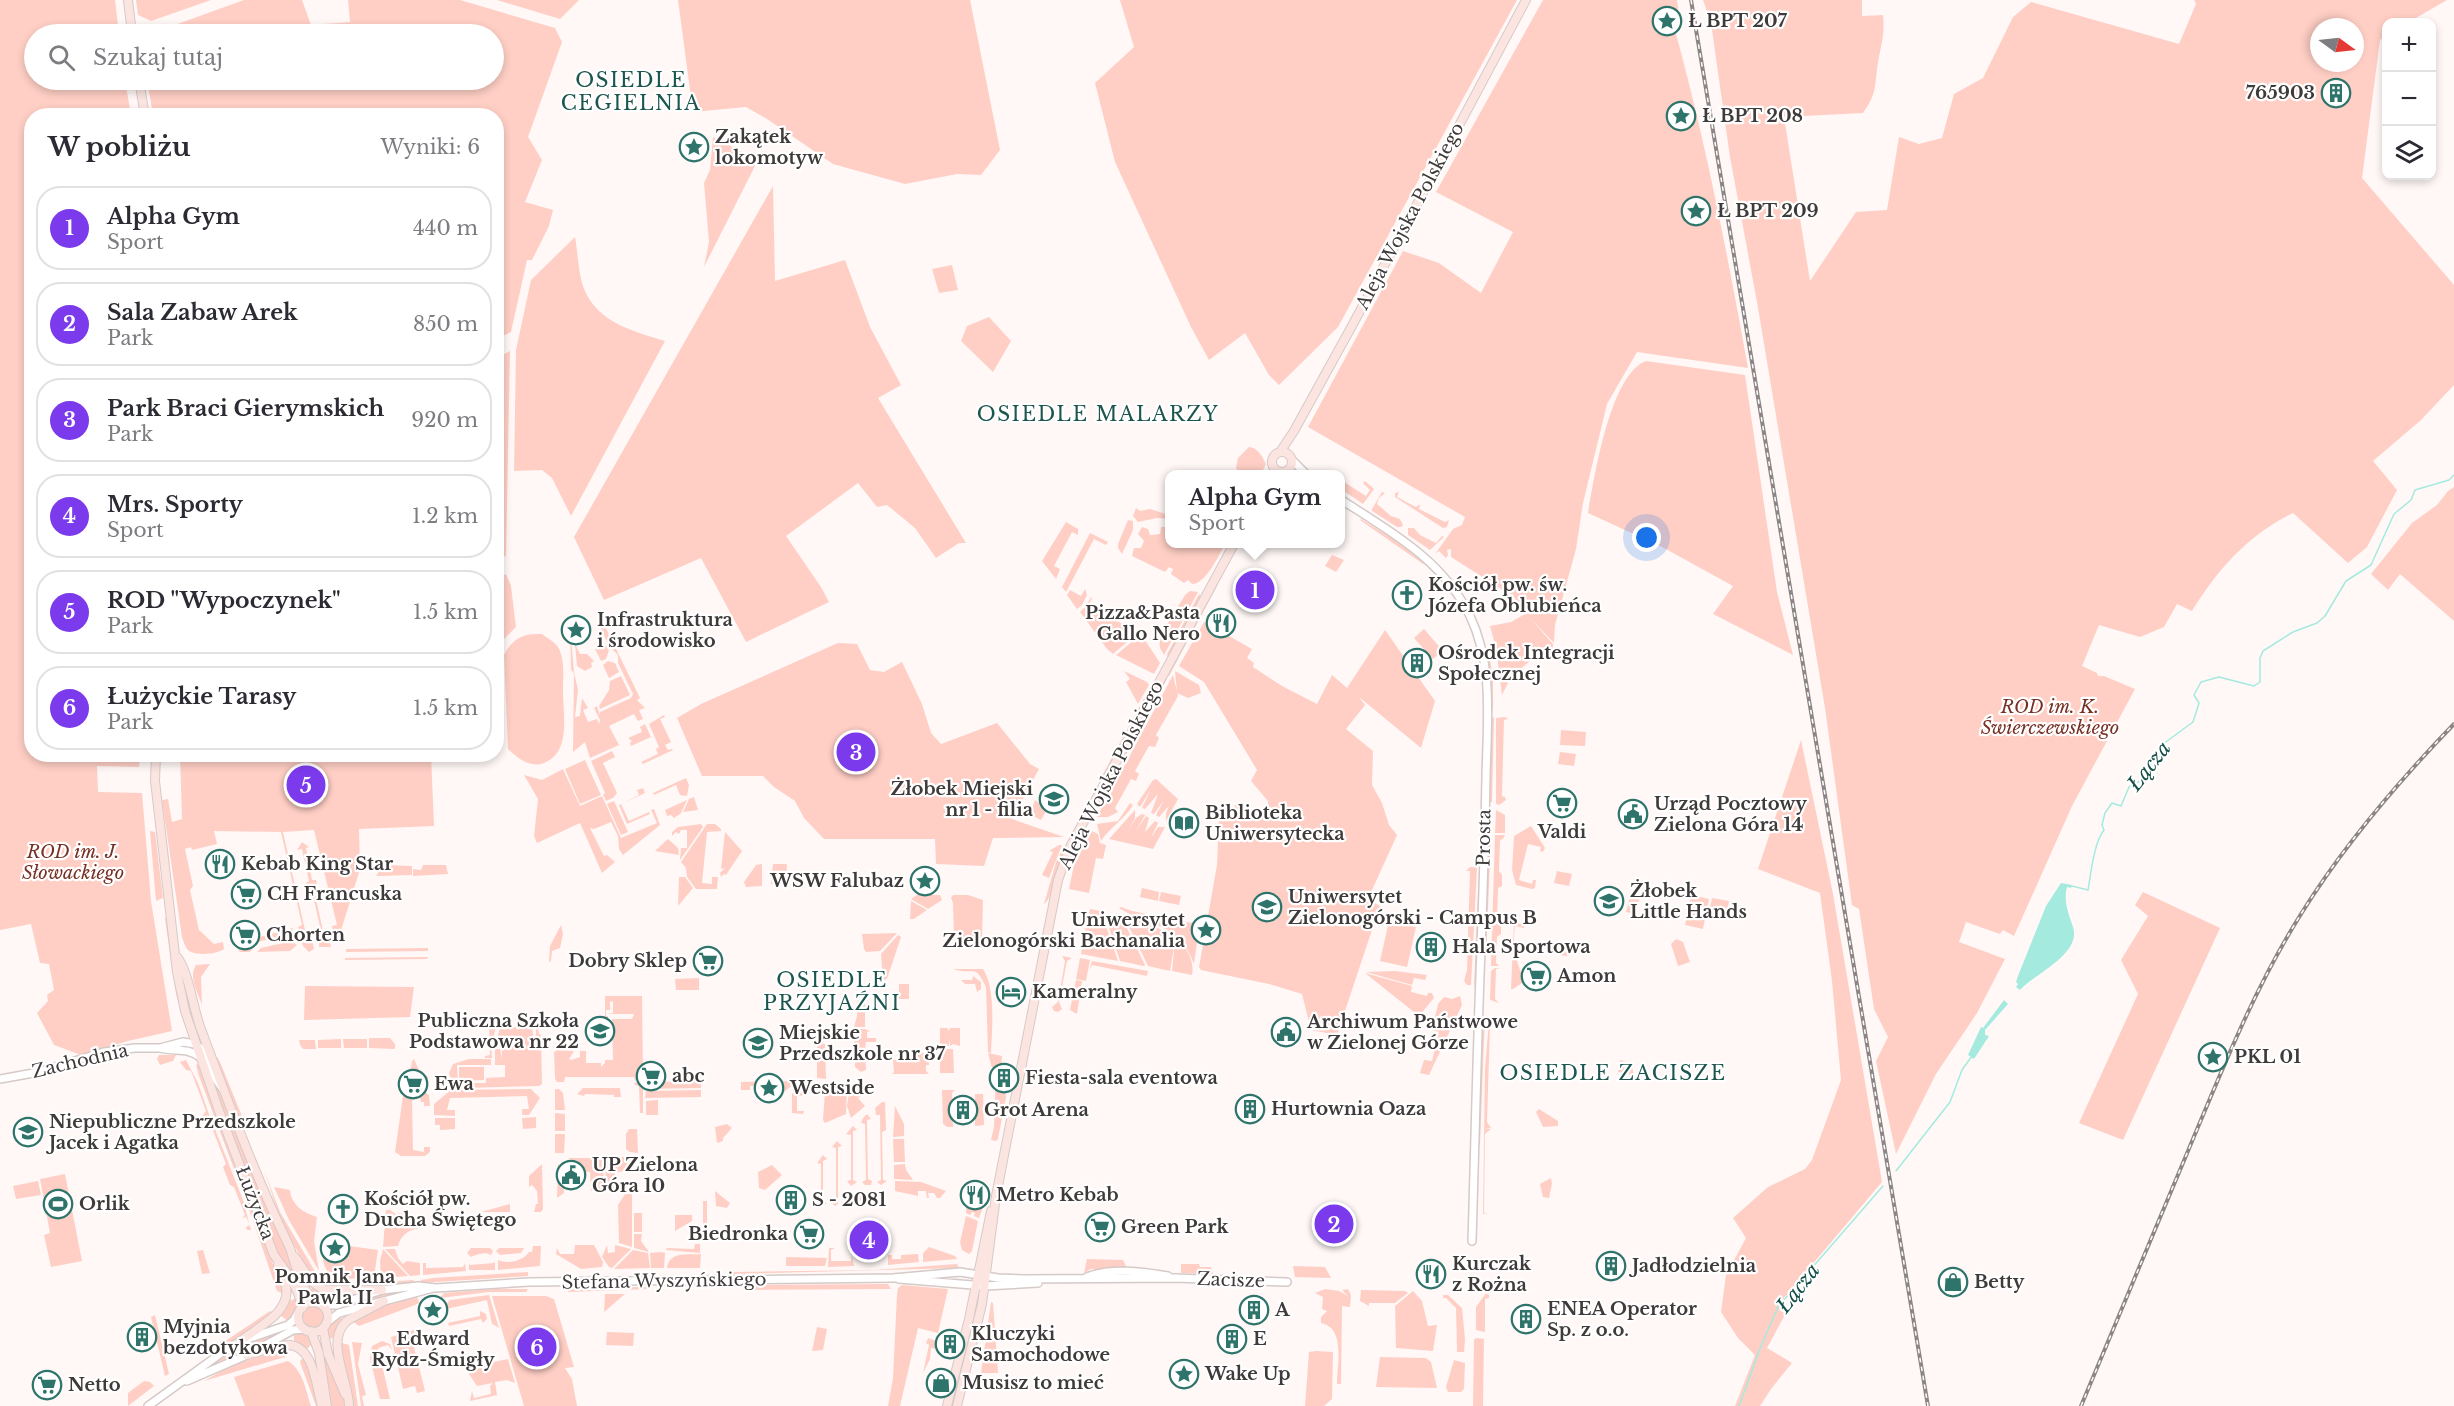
<!DOCTYPE html>
<html lang="pl">
<head>
<meta charset="utf-8">
<style>
	body { margin:0; font-family:"Libre Baskerville",serif; background:#f7f7f7; color:#2b2b33 }
	.controls { position:absolute; right:18px; top:18px; display:grid; overflow:hidden; border-radius:12px; box-shadow:0 3px 9px #0003 }
	.controls button { width:54px; height:54px; display:grid; place-items:center; padding:0; border:0; border-bottom:2px solid #e1e1e2; background:#fff; color:#2b2b33; font:30px sans-serif }
	.compass { position:absolute; left:2310px; top:18px; width:54px; height:54px; border-radius:50%; background:#fff; box-shadow:0 3px 9px #0003; rotate:105deg }
	.you { position:absolute; left:1647px; top:538px; width:21px; height:21px; margin:-15px; border:4px solid #fff; border-radius:50%; background:#1a73e8; box-shadow:0 0 0 9px #1a73e833 }
	.badge { display:grid; place-items:center; width:39px; height:39px; border-radius:50%; background:#7c3aed; color:#fff; font-size:20px; font-weight:700 }
	.pin { position:absolute; translate:-50% -50%; border:3px solid #fff; box-shadow:0 2px 6px #0006 }
	.popup { position:absolute; left:1165px; top:470px; width:180px; height:78px; box-sizing:border-box; display:grid; place-content:center; border-radius:12px; background:#fff; filter:drop-shadow(0 2px 4px #0005); font-size:20px; white-space:nowrap; color:#7c7c81 }
	.popup b { font-size:22px; color:#2b2b33 }
	.popup::after { content:''; position:absolute; left:50%; top:100%; margin-left:-12px; border:12px solid transparent; border-top-color:#fff }
	.list { margin:0; padding:0; list-style:none }
	h2 { display:flex; justify-content:space-between; align-items:center; height:78px; margin:0; padding:0 24px; font-size:26px }
	h2 small { font-size:20px; font-weight:400; color:#7c7c81 }
	.list li { display:grid; grid-template-columns:39px 1fr auto; gap:18px; align-items:center; box-sizing:border-box; height:84px; margin:0 12px 12px; padding:0 12px; border:2px solid #e1e1e2; border-radius:24px }
	.list b { display:block; font-size:22px; white-space:nowrap }
	.list p { margin:0; font-size:20px; white-space:nowrap; color:#7c7c81 }
	.list em { font-size:20px; font-style:normal; color:#7c7c81 }
	.icon { flex:none; width:33px; height:33px; fill:none; stroke:currentColor; stroke-width:2; stroke-linecap:round; stroke-linejoin:round }
	.map { position:relative; flex:none; width:2454px; height:1406px; overflow:hidden }
	.search { position:absolute; background:#fff; box-shadow:0 3px 9px #0003; left:24px; top:24px; width:480px; height:66px; display:flex; align-items:center; gap:15px; box-sizing:border-box; padding:0 21px; border-radius:33px; color:#7c7c81; font-size:22px }
	.panel { position:absolute; background:#fff; box-shadow:0 3px 9px #0003; left:24px; top:108px; width:480px; height:654px; border-radius:24px }
	.map>svg:first-child { display:block }
	.green { fill:#ffcfc5; fill-rule:evenodd }
	.water { fill:#a4eade }
	.lines { fill:none; stroke-linecap:round; stroke-linejoin:round }
	.stream { stroke:#a4eade; stroke-width:1.5 }
	.tertiary-casing { stroke:#d5cac8; stroke-width:10 }
	.secondary-casing { stroke:#d5cac8; stroke-width:10 }
	.tertiary { stroke:#fff; stroke-width:7 }
	.secondary { stroke:#fce5e0; stroke-width:8 }
	.rail-casing { stroke:#8b8685; stroke-width:4 }
	.rail { stroke:#fff; stroke-width:1.5; stroke-dasharray:4.5; stroke-linecap:butt }
	.labels { text-anchor:middle; stroke-width:4.5; stroke-linejoin:round; paint-order:stroke }
	.poi-label { font-size:18px; font-weight:bold; fill:#3f3b3a; stroke:#fff; text-anchor:start }
	.street-label { font-size:18px; fill:#3f3b3a; stroke:#fff }
	.park-label { font-size:18px; font-style:italic; fill:#773024; stroke:#fff }
	.neighbourhood-label { font-size:20px; letter-spacing:1.5px; fill:#1d564e; stroke:#fff }
	.water-label { font-size:20px; font-style:italic; fill:#145048; stroke:#fff }
</style>
</head>
<body>
<div class="map">
<svg width="2454" height="1406" viewBox="0 0 2454 1406">
	<rect width="100%" height="100%" fill="#fff8f7"/>
	<path class="green" d="M0 0H115L119 34H34V80H125L131 115 32 116V754L140 755 139 767 97 766 98 792 142 793 151 901 172 1031 128 1041 81 1055 54 1045 37 1013 48 1001 47 995 54 990 49 964 40 963 31 924 0 930Z
		M136 0H211L151 21 138 15Z
		M244 0H302L311 25 350 22 348 0H460L555 28 562 42 528 137 542 160 525 202 553 210 549 226 532 260H527L511 332 497 339 496 116 153 115 147 80H494V34H150Z
		M497 0H579L560 19Z
		M678 0H970L1000 150 981 175 957 174 905 184 833 164 767 119 746 107 693 112Z
		M1120 0H1517L1338 327 1279 385 1269 375 1245 333 1209 360 1191 327 1115 162 1095 83 1134 47Z
		M1543 0H1677L1679 14 1669 19H1672C1704 134 1727 251 1748 368L1637 352 1607 404 1583 503 1576 549 1555 625 1554 643 1530 618 1553 644V647L1540 658 1537 655 1511 677 1502 695 1496 648 1490 626 1511 622 1525 614 1514 597 1451 557V549L1447 550 1448 555 1446 558 1439 551 1435 554 1453 529 1462 525 1465 517 1308 427 1403 251 1439 263 1481 293 1483 289 1513 232 1436 192Z
		M1703 0H1862V16L1883 15C1885 36 1881 43 1878 63 1874 86 1878 92 1863 113L1784 117 1810 281 1856 212 1887 210 1899 137 1919 144 1942 138 1954 94 1983 78 2013 17 2031 2 2179 44 2196 4 2194 0H2447L2409 22H2386V36L2380 40 2362 178 2454 285V385L2421 420 2373 461 2397 490 2367 547 2348 563 2293 513C2248 535 2218 569 2192 611L2177 604 2164 627 2140 637 2099 625 2082 666 2097 673 2098 676H2104L2135 689 2072 806 2014 936 2003 930 2000 934 1966 922 1959 942 2005 959 1977 1013 1936 1074 1896 1154 1876 1061 1888 1037 1874 1009 1859 909 1852 905 1825 708 1757 302 1730 157 1711 23ZM2319 27H2355V63H2319Z
		M713 137 758 160 704 267 709 242 704 183 710 170Z
		M773 186 775 281 845 260 870 327 901 385 878 398 966 543H959L936 558 915 528 887 505 877 507 858 483 786 536 821 587 829 602 746 642 701 558 604 600 574 537Z
		M575 237C578 253 578 273 584 289 598 323 633 331 665 341L571 516 552 478 542 470 514 471 516 350 531 280Z
		M952 265 958 290 939 293 932 269Z
		M989 317 1011 341 993 372 961 341 967 326Z
		M510 351 506 556 497 559V358Z
		M1646 361 1745 375 1777 592 1793 655 1713 614 1733 586 1664 548 1588 513C1594 478 1610 374 1646 361Z
		M1249 447C1257 447 1263 457 1266 464L1261 474H1240L1236 468 1238 458Z
		M1341 480 1366 496 1370 490 1363 483 1365 481 1374 489 1363 504 1341 489Z
		M2454 487V621L2400 574 2388 590 2371 574 2412 523 2437 505 2448 491Z
		M1382 492 1385 493 1379 498 1377 504 1391 516 1400 519 1403 525 1401 527H1397L1372 511V509Z
		M1399 492 1397 497 1416 507 1420 504 1419 509 1445 522 1449 520 1447 527 1443 528 1395 497V493Z
		M1136 508 1140 511 1150 509 1169 515V519L1157 518 1138 522 1133 516Z
		M1361 519 1419 555 1426 562 1423 564 1360 520Z
		M1128 520 1133 521V530L1122 554 1118 548V544Z
		M1066 522 1078 529V535L1072 532 1054 566 1060 569 1056 579 1042 561Z
		M1142 527 1148 529 1150 535 1160 534 1161 527H1169L1170 544H1225C1219 555 1206 584 1192 584L1188 580 1184 583 1171 574 1173 569 1169 567 1165 572 1132 556 1134 548H1141L1144 541 1138 534Z
		M1408 528H1414L1420 535 1436 543 1442 536 1444 537 1430 550 1408 535Z
		M1090 533 1108 542 1106 545 1094 539 1066 592 1062 587Z
		M1332 555 1344 560 1336 572 1325 566Z
		M506 574 511 586 516 627 497 646V579Z
		M1217 586 1169 676H1167L1214 587Z
		M1085 589 1087 595 1082 605 1077 609 1067 595 1070 590 1081 596Z
		M1190 591 1198 592 1164 655 1160 648 1159 638 1185 595Z
		M1199 594 1201 597 1170 654 1166 656Z
		M1091 597 1092 598 1088 607 1139 632 1113 654 1107 649 1080 612 1086 606Z
		M603 622 640 698 637 700 645 708 639 710 643 719 638 721 634 714 609 726 619 745 590 758 585 742 573 752 574 674 571 669 570 625 574 672 578 690 575 717 580 716 582 698 588 708 583 710 588 722 597 719 599 724 600 720 594 708 597 706 600 715V712L631 698 633 694 618 663V655C609 647 603 636 600 624Z
		M1204 622 1252 649 1247 658 1254 663 1253 667 1282 686 1317 704 1332 675 1347 688 1385 630 1435 701 1421 748 1359 697 1365 705 1346 729 1373 751 1372 785 1382 803 1389 825 1397 835 1368 899 1380 906 1337 1035 1311 1030 1302 994 1269 984 1201 970 1199 967 1217 865 1219 815 1233 808 1238 802 1242 807 1264 812 1268 808V801L1251 781 1257 770 1204 682 1179 666Z
		M1424 629 1443 651 1433 659 1414 638Z
		M542 634C547 638 557 643 559 649 565 661 563 678 563 691 563 716 572 755 541 764 529 767 516 757 508 749L504 655C513 638 523 633 542 634Z
		M1141 634 1160 663 1154 674 1116 655Z
		M838 643 857 644 870 670 884 672 902 662 922 704 931 733 941 744 997 723 1030 764 1039 769 1012 819 1064 837 993 838 984 866 936 864 935 839H824L804 818 795 801 774 787 763 776H702L677 718 701 704Z
		M575 644 580 654H587L594 661 591 663 592 667 585 671 577 666Z
		M605 645 609 650 606 659 601 661 595 649Z
		M1487 658H1490L1493 679V712L1491 708Z
		M608 661 615 663 619 672 609 678 603 665Z
		M1124 671 1147 682 1149 685 1138 704 1126 682 1130 679Z
		M1175 671 1199 685 1201 693 1188 698 1177 693Z
		M1173 675 1178 696 1156 735 1159 738 1155 747 1149 746 1135 771 1139 774 1136 781 1131 779 1115 808 1118 812 1108 817H1097Z
		M621 676 630 695 600 709 599 706 609 690 610 681Z
		M1165 678 1167 679 1102 799 1100 798Z
		M1151 685V690L1103 778 1102 776Z
		M664 715 665 717 660 719 671 742 665 745 668 750 672 749 673 750 643 764 641 762 658 754 656 749 659 747 649 724Z
		M1494 717 1492 803 1489 800 1490 719Z
		M1505 717 1508 719 1504 720 1502 796 1505 797 1506 800 1499 805 1496 804V718Z
		M645 724 651 737 631 746 630 743 632 741 628 738 642 732 640 727Z
		M1561 730 1586 732 1585 746 1560 745Z
		M1801 740 1833 894 1882 1182 1784 1298 1786 1313 1767 1348 1792 1363 1771 1389 1760 1406H1735L1755 1355 1738 1338 1721 1312 1726 1275 1746 1238 1733 1218 1768 1187 1805 1169 1812 1160 1841 1080 1832 981 1820 893 1758 869Z
		M612 751 615 757 603 763 617 793 613 798 606 801 603 795 605 793 591 761Z
		M1560 752 1576 754 1574 766 1558 764Z
		M180 755H431L434 826 359 829 360 869 339 937 335 939 332 926 337 925 314 830 283 832 307 939 312 938 314 949 309 952 303 946 298 927 302 925 281 832 214 831 217 844 192 850 191 847 185 849 193 886 190 890 199 930 214 944 223 942 224 949C218 954 197 956 189 951 185 948 184 942 182 937L162 800 168 799 172 822 182 819Z
		M585 760 601 795 580 804 565 769Z
		M563 769 580 806 602 796 621 838 657 823 651 810 654 809 660 825 623 855 619 849 618 836 611 822 594 829 590 828 604 856 607 855 615 862 602 873 580 823 537 843 534 836 538 799 524 775 542 780Z
		M686 778 689 785 687 796 680 795 676 785 654 795 653 793Z
		M1156 779 1178 799 1166 821V813L1169 806 1159 817 1156 815 1164 800 1154 814 1151 813 1158 794 1145 809 1142 808 1151 789 1140 807 1137 804 1153 780Z
		M643 788 645 793 621 804 629 821 649 812 650 814 627 824 619 805 639 795 637 790Z
		M694 797 698 810 683 812 689 799Z
		M687 800 681 813 674 818 671 815 667 816 665 810Z
		M1035 800 1047 809 1041 820 1035 817 1032 809Z
		M614 801 628 832 621 835 607 804Z
		M1130 803 1133 805C1125 819 1110 827 1101 841L1097 824 1118 821Z
		M1135 810V818L1129 829 1136 818 1142 814 1145 815 1136 831 1146 816 1149 818 1145 832 1155 821 1158 823 1151 838 1158 827H1165L1153 849 1109 839Z
		M1496 810 1505 815V833H1495Z
		M701 824 703 827 680 860 681 848H687V830H681L679 834 676 832 672 836V832L678 827Z
		M707 824H715L721 829V831L707 832 702 883 712 884V877H718L717 889H696L687 877 686 868 681 862Z
		M1531 826 1545 848 1543 852 1540 851 1541 847 1528 844 1519 880 1532 884 1533 880H1536L1535 888 1532 889 1516 885 1512 870 1514 836Z
		M150 831 155 832 163 898 156 901Z
		M1092 831 1098 834 1100 843 1106 845 1103 859 1096 858 1089 893 1069 889 1074 865Z
		M725 832 742 851 726 875 724 874 721 877 720 873 725 868 721 869Z
		M1495 835H1505L1503 839 1500 840 1499 871 1502 875V886L1498 888 1497 923 1501 925V934L1497 937 1496 963 1499 966H1491Z
		M1488 837H1491L1486 957 1484 943Z
		M668 839 678 848 679 855 655 851Z
		M302 842 309 847 306 848 312 880H316L317 884 313 885 325 940H329L331 947H319V942L323 940 311 887 306 886V883L309 881 302 849 297 850Z
		M1059 845H1062L1049 878 1042 875 1053 852 1049 851Z
		M1064 846 1065 850C1060 862 1053 899 1044 904L1056 862Z
		M762 864V886L746 887 744 882 756 865Z
		M773 864H787L786 885 771 884Z
		M383 865 412 866V875L376 876Z
		M423 865H446L448 874 413 876V869L421 870Z
		M1470 867H1477L1471 985H1467L1464 981 1467 970 1470 871H1466Z
		M1479 868 1476 984 1474 985Z
		M1557 871 1572 874 1569 886 1554 883Z
		M679 877H685L693 888 678 906Z
		M1142 888 1159 892 1158 901 1140 897Z
		M1161 892 1181 896 1179 905 1159 901Z
		M2143 892 2220 928 2123 1140 2079 1123 2138 994 2121 960 2148 916 2135 905Z
		M1631 894 1640 897 1636 914 1626 912Z
		M917 895H940L942 900 928 909 911 899Z
		M953 895H968L983 900 982 937 979 940 954 938 953 903 951 898Z
		M1691 895 1709 899 1703 929 1685 925Z
		M1712 898 1729 901 1726 917 1709 913Z
		M911 901 927 910 914 919H910Z
		M1121 907 1132 911 1186 922 1195 923 1197 919 1200 921 1194 964C1177 921 1152 929 1119 908Z
		M1090 909 1100 911 1103 917 1087 923Z
		M1120 914 1145 965 1144 966 1120 961 1106 919Z
		M1123 914 1153 925 1171 936 1174 947 1170 971 1148 966Z
		M167 915 176 989 184 1022 176 994 165 919Z
		M1104 920 1118 961 1081 954 1086 926Z
		M1389 921 1416 927 1407 967 1380 961Z
		M1514 922 1525 925 1524 928 1515 926C1512 946 1516 963 1525 981L1513 989H1511Z
		M561 925 563 934 560 948 552 951 551 961 549 962 550 946Z
		M293 928 292 934 257 942 252 939Z
		M897 933 880 951 866 952 864 949 862 934Z
		M898 935 901 937 887 979 883 980 881 954Z
		M1175 939C1186 945 1195 961 1192 975L1172 971Z
		M1676 939 1683 942 1690 962 1678 966 1671 944Z
		M292 941 297 945 290 951 257 952 261 948Z
		M246 942 256 943 250 952H240L235 944Z
		M1558 949a7 7 0 1 1 14 0a7 7 0 1 1-14 0Z
		M428 948V951L346 952V949Z
		M1062 956 1072 958 1067 961 1059 1002 1062 1009 1058 1012 1054 1011 1052 1007 1058 1002 1065 961Z
		M428 957 427 959 345 960V958Z
		M1080 958 1090 960 1086 981 1076 979Z
		M1092 961 1148 971 1147 976 1092 965 1089 971Z
		M210 964 201 977 202 1005C198 993 188 977 196 965Z
		M1495 968H1500L1496 969 1495 999 1499 1003 1490 1000 1491 971Z
		M953 969H983C996 988 992 1031 991 1053L988 1052 986 987C974 962 975 976 953 969Z
		M1395 971 1427 975 1425 980 1414 978 1412 985 1366 972Z
		M1365 973 1412 986 1411 992 1427 996 1428 993H1432L1434 998 1419 1016Z
		M973 976 981 982V989L977 992 975 984H965L961 980H972Z
		M699 978V990H676L675 979Z
		M1076 980 1082 981 1077 1014 1070 1010Z
		M899 984H909V999H899Z
		M305 986 414 987 410 1017 304 1020Z
		M605 996H642L643 1078 635 1081 634 1077H565L564 1082H557L555 1079 554 1052 557 1050 574 1051 569 1059 571 1060 580 1057V1051H586V1063H601V1067L605 1063V1060H613L612 1019H632L634 1014H607L613 1013V1002L610 1001V1010H606V1016H608V1039H605Z
		M1460 996 1462 1005 1429 1075 1420 1073 1424 1060 1432 1061 1439 1032 1432 1030 1438 1004 1444 997 1452 999Z
		M865 998V1027H854L857 1016V1001Z
		M1485 1016 1480 1145H1478L1481 1022Z
		M536 1017 539 1034 541 1035 542 1084 539 1086 464 1088 452 1082 449 1073 453 1064 469 1059H491V1065H457L458 1083H486V1078L505 1077V1065H495V1049H500L502 1059 501 1037 500 1047H495L500 1027H532L534 1040H536Z
		M487 1020H498L491 1046 492 1058H485V1056L490 1055 489 1026 487 1025Z
		M1494 1020V1024L1490 1025 1487 1122 1491 1128 1485 1129H1491L1485 1134 1484 1213H1488L1483 1214 1485 1068 1489 1021Z
		M940 1028H947L949 1031 950 1028H960V1046L953 1044 950 1046 949 1038V1046H940Z
		M865 1029 870 1031 867 1032V1038H876V1042H866L865 1050 854 1051V1029Z
		M369 1038H390L395 1044V1049L369 1048Z
		M341 1039V1048H318V1040Z
		M343 1039H367V1048H344Z
		M299 1040H315L316 1049H303L300 1045Z
		M817 1042 825 1044 826 1079 817 1078Z
		M928 1049 929 1059H921L929 1060V1065H926V1071L929 1074H892L894 1072 893 1060H898V1056H895L899 1055V1052L925 1053Z
		M940 1049H953L954 1073H940Z
		M855 1052H865L866 1070 861 1072 855 1067Z
		M988 1053 1002 1056 1001 1068H992Z
		M159 1055H176L173 1061 160 1065 157 1059Z
		M214 1057H217L220 1062 248 1131 240 1122Z
		M414 1059 419 1070 428 1077V1083L409 1081 412 1061Z
		M186 1060 198 1083 213 1126 205 1122 203 1115 206 1111 191 1071 186 1070 180 1062Z
		M204 1060 225 1101 302 1289 299 1290 278 1254Z
		M1620 1060 1631 1063 1634 1075 1618 1072Z
		M198 1064 284 1294 277 1291 275 1285 248 1206 199 1076 196 1065Z
		M645 1064 664 1071V1078H659L655 1073 645 1075Z
		M459 1067H484V1080L459 1081Z
		M996 1071 1001 1073 999 1089 1005 1090 1006 1097 998 1139 996 1141 991 1140 994 1127Z
		M685 1074H701V1088L646 1089V1081L681 1082Z
		M643 1080V1113H640L639 1086 635 1085 634 1083Z
		M791 1081V1086L782 1094H778V1089L763 1088V1086H750V1090H741V1082Z
		M825 1086 808 1091V1095L797 1096V1111H804L803 1114 792 1113V1094L795 1090Z
		M842 1086H846L847 1088 846 1114 825 1123 823 1120 825 1092 841 1091Z
		M850 1086H874L858 1098 865 1106 851 1118 847 1106Z
		M583 1088H620L621 1097H614V1095L585 1094 584 1096 577 1094Z
		M531 1089 540 1098 529 1115H522V1109H529L527 1096 450 1098 447 1110H455V1116L434 1115V1104L451 1090Z
		M555 1089H559L563 1093 565 1110H555Z
		M701 1090V1097L645 1098 646 1091Z
		M942 1090H955L952 1093 953 1127H947L943 1124Z
		M983 1091 984 1125 975 1126V1094H983Z
		M410 1092 426 1093 429 1095 430 1106H424V1102H421L420 1098H412L413 1150 424 1152V1147H430V1152L425 1156H401L395 1152 403 1096Z
		M658 1100V1115H646V1101Z
		M882 1102H885L886 1130 882 1132 883 1180 887 1181 881 1185 877 1182 881 1180 880 1115H876L875 1108Z
		M895 1106 904 1124V1136L893 1137Z
		M1539 1109 1558 1121V1126L1543 1127 1536 1112Z
		M555 1113 565 1114V1131H555Z
		M867 1114 871 1119 867 1120 868 1179 872 1181 871 1185H865L862 1182 866 1180 865 1124 861 1123 863 1118Z
		M536 1117V1128L523 1129 522 1118Z
		M435 1118H455V1129L440 1130V1125H435Z
		M727 1124 732 1128 723 1138V1141L717 1143 715 1127Z
		M853 1126 857 1130 853 1131V1180L857 1182 851 1186 847 1181 851 1180V1135L846 1134Z
		M212 1128 215 1129 243 1200 251 1230H247L246 1227 250 1225 246 1217 242 1218 245 1215 234 1187 230 1185 223 1167 226 1164Z
		M629 1129H637L638 1153 630 1152 626 1149V1134Z
		M555 1134H565L564 1153H555Z
		M893 1139H904L905 1162H894Z
		M837 1141 842 1146 838 1147V1204L835 1206 832 1203 836 1201V1148L832 1147Z
		M823 1155 827 1159 823 1161V1202L827 1203 821 1207 817 1203 821 1202V1164L817 1163Z
		M606 1157H626L635 1160 631 1169 615 1173V1188L625 1191H605Z
		M567 1158H604L603 1191H591L590 1172 572 1171 573 1160Z
		M542 1164 543 1209 541 1212H534L536 1204H538L537 1191 532 1185 529 1187V1176Z
		M558 1164 563 1168 564 1193 557 1198Z
		M905 1164 906 1170 913 1180 894 1179V1165Z
		M772 1165 782 1175 765 1190 759 1188 758 1172Z
		M264 1170 280 1212 316 1273 313 1279 282 1224Z
		M65 1174 82 1261 51 1267 44 1235 50 1233 40 1179Z
		M1551 1178 1552 1184 1549 1198 1543 1197 1540 1184Z
		M38 1181 41 1195 16 1199 13 1186Z
		M895 1181 921 1182 946 1191 940 1198H937L934 1193H928L929 1198H927L926 1191H918V1196L895 1191Z
		M274 1187 290 1190C291 1205 304 1213 317 1217L314 1241 319 1271 289 1220Z
		M715 1191 730 1203 727 1208 716 1206Z
		M625 1194H632V1247L619 1243 618 1205Z
		M849 1196H871L873 1201H854L848 1208H843Z
		M984 1196H987L979 1218 974 1216 975 1213 972 1212 970 1215 966 1213V1203H981Z
		M703 1201H707V1236L703 1240Z
		M510 1204V1212H481Z
		M386 1210H390L397 1215 398 1213 419 1217 423 1222H419L418 1229C408 1229 400 1237 398 1246L383 1247Z
		M634 1213H642V1232H634Z
		M675 1215H692V1221L675 1231Z
		M966 1216 978 1221 972 1251 969 1254 962 1250 960 1242Z
		M634 1234H642L641 1241 649 1252 634 1248Z
		M335 1240 329 1257 338 1260 345 1257 349 1246 378 1250 374 1277 334 1280C325 1270 319 1258 325 1245Z
		M695 1244H700V1253L666 1250 667 1248 694 1249Z
		M575 1245H594L603 1262 602 1267 581 1269 556 1254 557 1248 560 1254H574Z
		M607 1245 608 1253 615 1252V1245L631 1249 612 1268 609 1267 602 1257Z
		M533 1246H541L540 1266 498 1270V1260C509 1265 524 1260 529 1252H532Z
		M929 1247 955 1256 957 1259 923 1262V1253Z
		M471 1248H490L493 1251 491 1255C485 1251 476 1255 471 1257L467 1253Z
		M499 1248H524L521 1253 500 1255 496 1251Z
		M829 1248H835L831 1250V1261H851L852 1255 854 1266 828 1267Z
		M383 1249 408 1276 381 1278 380 1261Z
		M385 1249H395L398 1258 403 1264 407 1261 420 1263V1275L410 1276Z
		M203 1250 210 1273 202 1274 197 1251Z
		M633 1250 648 1253 650 1268 614 1269Z
		M661 1252 665 1253 664 1268H651L650 1253Z
		M701 1254 700 1268H667C669 1251 688 1255 701 1254Z
		M888 1255H892V1259H901V1255L918 1254 919 1262 888 1265Z
		M786 1257 827 1258 825 1266H786Z
		M1087 1259 1123 1260 1126 1266 1123 1269H1091L1084 1273Z
		M495 1261V1270H469V1263L470 1265 494 1263Z
		M423 1263H426V1268L463 1267 465 1263 466 1271 423 1275Z
		M957 1264 959 1268 732 1274 733 1272 874 1270Z
		M1181 1264H1199L1200 1267H1211L1213 1274 1181 1273Z
		M1293 1266 1325 1267 1331 1278 1295 1277Z
		M528 1272V1276L420 1283 421 1280 433 1278Z
		M413 1280 416 1283 343 1289 346 1285Z
		M881 1284H888L891 1289 742 1290 748 1285Z
		M902 1285 948 1289 938 1333 918 1328 900 1406H888L893 1378 897 1295 898 1288Z
		M313 1287 324 1293 337 1294 335 1303H326L308 1293Z
		M575 1287H648L649 1289 568 1292 569 1288Z
		M416 1289 343 1309 342 1306 383 1294Z
		M494 1289H528L526 1292H489L440 1298 444 1293Z
		M1325 1289 1339 1291 1348 1296 1342 1290 1348 1289 1351 1295 1350 1307 1342 1306 1341 1384H1337C1337 1365 1346 1328 1321 1323V1317L1327 1311 1322 1309 1323 1297 1315 1293Z
		M1361 1290 1405 1291 1408 1293 1395 1303H1369V1306L1360 1301Z
		M1413 1291 1422 1301 1428 1326 1437 1325 1433 1351 1396 1348 1395 1306Z
		M1486 1293 1489 1295V1298L1485 1299V1332L1476 1330V1307Z
		M605 1294H625L604 1312Z
		M489 1295 499 1328 492 1324 487 1300 446 1309 445 1314 443 1308 450 1300Z
		M1443 1295H1448L1462 1308 1465 1339 1464 1352H1457L1456 1308 1446 1298H1443Z
		M417 1296 419 1303 415 1305 359 1326 351 1320 399 1300Z
		M492 1296H546L554 1299 574 1367 565 1368 572 1379 577 1406H524Z
		M298 1298 299 1305 289 1322 280 1315 288 1301Z
		M991 1302 993 1303 998 1373H981Z
		M975 1304H977L952 1406H950Z
		M303 1317a11 11 0 1 1 22 0a11 11 0 1 1-22 0Z
		M270 1311 274 1314 227 1345 209 1352Z
		M480 1311 486 1314 487 1319 483 1323 481 1319 449 1326 448 1323 480 1316Z
		M155 1315 169 1374 165 1376 151 1317Z
		M339 1315 343 1320 334 1338 325 1339C325 1328 331 1322 339 1315Z
		M817 1327 827 1329 823 1350 812 1351Z
		M287 1328 288 1330 203 1372 202 1369 237 1347Z
		M414 1330 425 1336 427 1342 422 1336 412 1339 425 1391 417 1393 415 1386 403 1389 391 1337Z
		M303 1332 310 1335 314 1342 306 1350 294 1343V1333Z
		M607 1332 634 1333 633 1346 606 1345Z
		M928 1338 936 1341 937 1349 931 1348 930 1359 923 1373 929 1345 926 1343Z
		M1476 1338 1484 1339 1483 1406H1473L1474 1340Z
		M382 1341 390 1344 392 1350 388 1345 378 1348 390 1399H380L370 1359 372 1346Z
		M339 1342 349 1345 358 1406H353Z
		M352 1342 362 1343 358 1364 366 1395 362 1396 364 1406H361Z
		M322 1344 341 1390 346 1406H329L319 1345Z
		M290 1347 285 1357 204 1381 232 1365Z
		M1316 1351 1333 1352 1332 1399 1324 1406H1305L1309 1352Z
		M305 1356 307 1358 319 1406H316L301 1365 300 1361Z
		M1380 1357 1426 1358 1431 1362 1437 1388 1376 1387Z
		M508 1359 515 1383 507 1380 495 1382 497 1395 470 1401 472 1391 474 1398 491 1394 490 1386 493 1383 477 1386 465 1368Z
		M1454 1360 1465 1363 1464 1389 1461 1392H1448L1446 1387Z
		M288 1361C303 1370 306 1391 311 1406H245L234 1377Z
		M144 1381 150 1382 154 1386 128 1406V1393Z"/>
	<path class="water" d="M2061 883 2072 885 2071 888 2067 887C2063 901 2069 915 2073 927 2082 954 2034 974 2020 990L2016 987 2018 984 2016 982 2018 976 2046 906Z
		M2004 1000 2008 1004 1985 1030V1035L1989 1036 1974 1059 1968 1055 1981 1027 1983 1028Z"/>
	<g class="lines">
		<path class="stream" d="M2072 886 2088 890C2091 873 2094 842 2104 830L2102 825 2105 813 2112 803 2121 806 2129 787 2142 780 2149 770 2159 747 2193 722 2199 703 2194 695 2201 682 2219 677 2254 686 2260 682V658L2263 651 2293 632 2317 623 2325 616 2346 581 2371 565 2394 514 2411 500 2415 490 2449 480 2454 475
			M1896 1171 1950 1102 1962 1070 1972 1056
			M1739 1406 1761 1346 1778 1307 1883 1186"/>
		<g class="tertiary-casing">
			<path id="tertiary" d="M1293 461 1306 474
				M1287 472 1297 474
				M1340 499C1391 532 1443 560 1470 616 1494 666 1487 723 1486 777 1485 835 1483 892 1481 950 1477 1047 1475 1144 1472 1241
				M160 1048C175 1052 187 1047 200 1057
				M0 1079 39 1072 104 1052 135 1048H160L183 1042 195 1044 203 1050 215 1078 222 1088
				M1087 1277C1111 1267 1144 1272 1168 1276
				M899 1279 985 1286 1038 1283
				M322 1305H337L382 1290 418 1286 436 1288 529 1282 893 1278 960 1272 998 1278 1025 1279 1175 1278 1287 1282
				M326 1323 339 1313 433 1288
				M187 1381 247 1355 293 1330 305 1329
				M148 1406 227 1349 239 1342 288 1325 294 1320 299 1311"/>
		</g>
		<g class="secondary-casing">
			<path id="secondary" d="M128 0 132 34
				M139 80 145 116
				M1272 462a10 10 0 1 1 20 0a10 10 0 1 1-20 0Z
				M1280 452 1294 431 1353 324 1526 0
				M156 754 155 781 160 824 177 972 185 1011 219 1111 274 1255 292 1280 299 1296 302 1308
				M178 958C190 976 193 1010 202 1032 229 1104 256 1178 290 1248 296 1268 301 1286 314 1302
				M295 1257 312 1282 324 1290H382
				M298 1317a15 15 0 1 1 30 0a15 15 0 1 1-30 0Z
				M323 1328 328 1354 345 1394
				M311 1331 319 1353 327 1406
				M239 1342C256 1328 291 1313 286 1287 284 1280 280 1272 278 1265
				M247 1355C260 1352 275 1345 288 1345 314 1345 316 1387 322 1406
				M349 1405C348 1379 324 1339 348 1320L384 1301
				M947 1406 969 1319 991 1211
				M957 1406 982 1304 996 1196 1058 880 1070 847 1234 544"/>
		</g>
		<use href="#tertiary" class="tertiary"/>
		<use href="#secondary" class="secondary"/>
		<g class="rail-casing">
			<path id="rail" d="M1691 0 1928 1406
				M2081 1406C2117 1321 2152 1236 2188 1151 2222 1070 2254 989 2301 914 2344 845 2397 783 2454 724"/>
		</g>
		<use href="#rail" class="rail"/>
	</g>
	<defs>
		<g id="sight-ring" transform="scale(1.5)"><circle r="9.5" fill="#fff" stroke="#2e746b" stroke-width="1.5"/><path d="M0-6L1.8-2.2L6-1.7L2.9 1.2L3.7 5.4L0 3.3L-3.7 5.4L-2.9 1.2L-6-1.7L-1.8-2.2Z" fill="#2e746b"/></g>
		<g id="building-ring" transform="scale(1.5)"><circle r="9.5" fill="#fff" stroke="#2e746b" stroke-width="1.5"/><path d="M-4-6H4V6H1V3H-1V6H-4ZM-2.5-4.3h1.7v1.8h-1.7ZM.8-4.3h1.7v1.8H.8ZM-2.5-1h1.7V.8h-1.7ZM.8-1h1.7V.8H.8Z" fill="#2e746b"/></g>
		<g id="church-ring" transform="scale(1.5)"><circle r="9.5" fill="#fff" stroke="#2e746b" stroke-width="1.5"/><path d="M-1.2-6h2.4v3.5h3.3v2.4h-3.3V6h-2.4V-.1h-3.3v-2.4h3.3Z" fill="#2e746b"/></g>
		<g id="restaurant-ring" transform="scale(1.5)"><circle r="9.5" fill="#fff" stroke="#2e746b" stroke-width="1.5"/><path d="M-5-6h1v4h1v-4h1v4h1v-4h1v5L-1.5 .5V6h-2V.5L-5-1ZM5-6V6H3V1.5H1.5Q1.5-4 5-6Z" fill="#2e746b"/></g>
		<g id="school-ring" transform="scale(1.5)"><circle r="9.5" fill="#fff" stroke="#2e746b" stroke-width="1.5"/><path d="M0-5L7-2L0 1L-7-2ZM-4 1L0 2.5L4 1V4Q0 6-4 4Z" fill="#2e746b"/></g>
		<g id="supermarket-ring" transform="scale(1.5)"><circle r="9.5" fill="#fff" stroke="#2e746b" stroke-width="1.5"/><path d="M-6-5.5h2.5l.6 2H6L4.5 2H-2.5L-4.4-4H-6ZM-1.5 3.2a1.3 1.3 0 1 0 .1 0ZM3 3.2a1.3 1.3 0 1 0 .1 0Z" fill="#2e746b"/></g>
		<g id="civic-ring" transform="scale(1.5)"><circle r="9.5" fill="#fff" stroke="#2e746b" stroke-width="1.5"/><path d="M-.6-6.5H3V-4.5H.6V-3L4-1V1h2V6H-6V1h2V-1L-.6-3ZM-1.2 2.5V6h2.4V2.5Z" fill="#2e746b"/></g>
		<g id="library-ring" transform="scale(1.5)"><circle r="9.5" fill="#fff" stroke="#2e746b" stroke-width="1.5"/><path d="M-6-4Q-3-5.5-.7-3.5V5Q-3 3-6 4ZM6-4Q3-5.5 .7-3.5V5Q3 3 6 4Z" fill="#2e746b"/></g>
		<g id="university-ring" transform="scale(1.5)"><circle r="9.5" fill="#fff" stroke="#2e746b" stroke-width="1.5"/><path d="M0-5L7-2L0 1L-7-2ZM-4 1L0 2.5L4 1V4Q0 6-4 4Z" fill="#2e746b"/></g>
		<g id="hotel-ring" transform="scale(1.5)"><circle r="9.5" fill="#fff" stroke="#2e746b" stroke-width="1.5"/><path d="M-6-4.5h1.5V1H6V5H4.5V3h-9V5H-6ZM-4 0a1.8 1.8 0 1 1 3.6 0ZM.5 0V-2.5h3Q6-2.5 6 0Z" fill="#2e746b"/></g>
		<g id="stadium-ring" transform="scale(1.5)"><circle r="9.5" fill="#fff" stroke="#2e746b" stroke-width="1.5"/><path d="M0-5a6.5 5 0 1 0 0 10a6.5 5 0 1 0 0-10ZM-3.5-1.8h7v3.6h-7Z" fill="#2e746b"/></g>
		<g id="shop-ring" transform="scale(1.5)"><circle r="9.5" fill="#fff" stroke="#2e746b" stroke-width="1.5"/><path d="M-5-2.5h2.3a2.7 3.5 0 0 1 5.4 0H5L5.5 6h-11ZM-1.5-2.5h3a1.5 2.3 0 0 0-3 0Z" fill="#2e746b"/></g>
	</defs>
	<g fill-rule="evenodd">
		<use href="#sight-ring" x="1667" y="21"/>
		<use href="#building-ring" x="2336" y="93"/>
		<use href="#sight-ring" x="1681" y="116"/>
		<use href="#sight-ring" x="694" y="147"/>
		<use href="#sight-ring" x="1696" y="211"/>
		<use href="#church-ring" x="1407" y="595"/>
		<use href="#restaurant-ring" x="1221" y="623"/>
		<use href="#sight-ring" x="576" y="630"/>
		<use href="#building-ring" x="1417" y="663"/>
		<use href="#school-ring" x="1054" y="799"/>
		<use href="#supermarket-ring" x="1562" y="803"/>
		<use href="#civic-ring" x="1633" y="814"/>
		<use href="#library-ring" x="1184" y="823"/>
		<use href="#restaurant-ring" x="220" y="864"/>
		<use href="#sight-ring" x="925" y="881"/>
		<use href="#supermarket-ring" x="246" y="894"/>
		<use href="#school-ring" x="1609" y="901"/>
		<use href="#university-ring" x="1267" y="907"/>
		<use href="#sight-ring" x="1206" y="930"/>
		<use href="#supermarket-ring" x="245" y="935"/>
		<use href="#building-ring" x="1431" y="947"/>
		<use href="#supermarket-ring" x="708" y="961"/>
		<use href="#supermarket-ring" x="1536" y="976"/>
		<use href="#hotel-ring" x="1011" y="992"/>
		<use href="#school-ring" x="600" y="1031"/>
		<use href="#civic-ring" x="1286" y="1032"/>
		<use href="#school-ring" x="758" y="1043"/>
		<use href="#sight-ring" x="2213" y="1057"/>
		<use href="#supermarket-ring" x="651" y="1076"/>
		<use href="#building-ring" x="1004" y="1078"/>
		<use href="#supermarket-ring" x="413" y="1084"/>
		<use href="#sight-ring" x="769" y="1088"/>
		<use href="#building-ring" x="1250" y="1109"/>
		<use href="#building-ring" x="963" y="1110"/>
		<use href="#school-ring" x="28" y="1132"/>
		<use href="#civic-ring" x="571" y="1175"/>
		<use href="#restaurant-ring" x="975" y="1195"/>
		<use href="#building-ring" x="791" y="1200"/>
		<use href="#stadium-ring" x="58" y="1204"/>
		<use href="#church-ring" x="343" y="1209"/>
		<use href="#supermarket-ring" x="1100" y="1227"/>
		<use href="#supermarket-ring" x="809" y="1234"/>
		<use href="#sight-ring" x="335" y="1248"/>
		<use href="#building-ring" x="1611" y="1266"/>
		<use href="#restaurant-ring" x="1431" y="1274"/>
		<use href="#shop-ring" x="1953" y="1282"/>
		<use href="#sight-ring" x="433" y="1310"/>
		<use href="#building-ring" x="1254" y="1310"/>
		<use href="#building-ring" x="1526" y="1319"/>
		<use href="#building-ring" x="142" y="1337"/>
		<use href="#building-ring" x="1232" y="1339"/>
		<use href="#building-ring" x="950" y="1344"/>
		<use href="#sight-ring" x="1184" y="1374"/>
		<use href="#shop-ring" x="941" y="1383"/>
		<use href="#supermarket-ring" x="47" y="1385"/>
	</g>
	<g class="labels">
		<g class="poi-label">
			<text x="1688" y="27">Ł BPT 207</text>
			<text x="2315" y="99" text-anchor="end">765903</text>
			<text x="1702" y="122">Ł BPT 208</text>
			<text x="715" y="143">Zakątek<tspan x="715" dy="21">lokomotyw</tspan></text>
			<text x="1717" y="217">Ł BPT 209</text>
			<text x="1428" y="591">Kościół pw. św.<tspan x="1428" dy="21">Józefa Oblubieńca</tspan></text>
			<text x="1200" y="619" text-anchor="end">Pizza&amp;Pasta<tspan x="1200" dy="21">Gallo Nero</tspan></text>
			<text x="597" y="626">Infrastruktura<tspan x="597" dy="21">i środowisko</tspan></text>
			<text x="1438" y="659">Ośrodek Integracji<tspan x="1438" dy="21">Społecznej</tspan></text>
			<text x="1033" y="795" text-anchor="end">Żłobek Miejski<tspan x="1033" dy="21">nr 1 - filia</tspan></text>
			<text x="1654" y="810">Urząd Pocztowy<tspan x="1654" dy="21">Zielona Góra 14</tspan></text>
			<text x="1205" y="819">Biblioteka<tspan x="1205" dy="21">Uniwersytecka</tspan></text>
			<text x="1562" y="838" text-anchor="middle">Valdi</text>
			<text x="241" y="870">Kebab King Star</text>
			<text x="904" y="887" text-anchor="end">WSW Falubaz</text>
			<text x="1630" y="897">Żłobek<tspan x="1630" dy="21">Little Hands</tspan></text>
			<text x="267" y="900">CH Francuska</text>
			<text x="1288" y="903">Uniwersytet<tspan x="1288" dy="21">Zielonogórski - Campus B</tspan></text>
			<text x="1185" y="926" text-anchor="end">Uniwersytet<tspan x="1185" dy="21">Zielonogórski Bachanalia</tspan></text>
			<text x="266" y="941">Chorten</text>
			<text x="1452" y="953">Hala Sportowa</text>
			<text x="687" y="967" text-anchor="end">Dobry Sklep</text>
			<text x="1557" y="982">Amon</text>
			<text x="1032" y="998">Kameralny</text>
			<text x="579" y="1027" text-anchor="end">Publiczna Szkoła<tspan x="579" dy="21">Podstawowa nr 22</tspan></text>
			<text x="1307" y="1028">Archiwum Państwowe<tspan x="1307" dy="21">w Zielonej Górze</tspan></text>
			<text x="779" y="1039">Miejskie<tspan x="779" dy="21">Przedszkole nr 37</tspan></text>
			<text x="2234" y="1063">PKL 01</text>
			<text x="672" y="1082">abc</text>
			<text x="1025" y="1084">Fiesta-sala eventowa</text>
			<text x="434" y="1090">Ewa</text>
			<text x="790" y="1094">Westside</text>
			<text x="1271" y="1115">Hurtownia Oaza</text>
			<text x="984" y="1116">Grot Arena</text>
			<text x="49" y="1128">Niepubliczne Przedszkole<tspan x="49" dy="21">Jacek i Agatka</tspan></text>
			<text x="592" y="1171">UP Zielona<tspan x="592" dy="21">Góra 10</tspan></text>
			<text x="996" y="1201">Metro Kebab</text>
			<text x="364" y="1205">Kościół pw.<tspan x="364" dy="21">Ducha Świętego</tspan></text>
			<text x="812" y="1206">S - 2081</text>
			<text x="79" y="1210">Orlik</text>
			<text x="1121" y="1233">Green Park</text>
			<text x="788" y="1240" text-anchor="end">Biedronka</text>
			<text x="1452" y="1270">Kurczak<tspan x="1452" dy="21">z Rożna</tspan></text>
			<text x="1632" y="1272">Jadłodzielnia</text>
			<text x="335" y="1283" text-anchor="middle">Pomnik Jana<tspan x="335" dy="21">Pawla II</tspan></text>
			<text x="1974" y="1288">Betty</text>
			<text x="1547" y="1315">ENEA Operator<tspan x="1547" dy="21">Sp. z o.o.</tspan></text>
			<text x="1275" y="1316">A</text>
			<text x="163" y="1333">Myjnia<tspan x="163" dy="21">bezdotykowa</tspan></text>
			<text x="971" y="1340">Kluczyki<tspan x="971" dy="21">Samochodowe</tspan></text>
			<text x="433" y="1345" text-anchor="middle">Edward<tspan x="433" dy="21">Rydz-Śmigły</tspan></text>
			<text x="1253" y="1345">E</text>
			<text x="1205" y="1380">Wake Up</text>
			<text x="962" y="1389">Musisz to mieć</text>
			<text x="68" y="1391">Netto</text>
		</g>
		<g class="street-label">
			<text transform="translate(1410 216) rotate(-62)" y="6">Aleja Wojska Polskiego</text>
			<text transform="translate(1111 775) rotate(-63)" y="6">Aleja Wojska Polskiego</text>
			<text transform="translate(1484 838) rotate(-89)" y="6">Prosta</text>
			<text transform="translate(80 1061) rotate(-13)" y="6">Zachodnia</text>
			<text transform="translate(255 1203) rotate(69)" y="6">Łużycka</text>
			<text transform="translate(1231 1280) rotate(2)" y="6">Zacisze</text>
			<text transform="translate(664 1281) rotate(-1)" y="6">Stefana Wyszyńskiego</text>
		</g>
		<g class="park-label">
			<text x="2050" y="713">ROD im. K.<tspan x="2050" dy="21">Świerczewskiego</tspan></text>
			<text x="73" y="858">ROD im. J.<tspan x="73" dy="21">Słowackiego</tspan></text>
		</g>
		<g class="neighbourhood-label">
			<text x="631" y="87">OSIEDLE<tspan x="631" dy="23">CEGIELNIA</tspan></text>
			<text x="1098" y="421">OSIEDLE MALARZY</text>
			<text x="832" y="987">OSIEDLE<tspan x="832" dy="23">PRZYJAŹNI</tspan></text>
			<text x="1613" y="1080">OSIEDLE ZACISZE</text>
		</g>
		<g class="water-label">
			<text transform="translate(2149 766) rotate(-52)" y="7">Łącza</text>
			<text transform="translate(1798 1288) rotate(-52)" y="7">Łącza</text>
		</g>
	</g>
</svg>
<div class="controls">
<button>+</button>
<button>−</button>
<button><svg class="icon" aria-label="layers" viewBox="0 0 24 24"><path d="M12 4l9 5-9 5-9-5zM3 14l9 5 9-5"/></svg></button>
</div>
<svg class="compass" viewBox="-18 -18 36 36"><path d="M0-13l5 13h-10z" fill="#e53935"/><path d="M0 13l5-13h-10z" fill="#7c7c81"/></svg>
<div class="you"></div>
<div class="pin badge" style="left:1255px;top:590px">1</div>
<div class="popup"><b>Alpha Gym</b>Sport</div>
<div class="pin badge" style="left:1334px;top:1224px">2</div>
<div class="pin badge" style="left:856px;top:752px">3</div>
<div class="pin badge" style="left:869px;top:1240px">4</div>
<div class="pin badge" style="left:306px;top:785px">5</div>
<div class="pin badge" style="left:537px;top:1347px">6</div>
<div class="search"><svg class="icon" aria-label="search" viewBox="0 0 24 24"><circle cx="10" cy="10" r="6"/><path d="M15 15l6 6"/></svg>Szukaj tutaj</div>
<section class="panel">
<h2>W pobliżu<small>Wyniki: 6</small></h2>
<ul class="list">
<li><span class="badge">1</span><div><b>Alpha Gym</b><p>Sport</p></div><em>440 m</em></li>
<li><span class="badge">2</span><div><b>Sala Zabaw Arek</b><p>Park</p></div><em>850 m</em></li>
<li><span class="badge">3</span><div><b>Park Braci Gierymskich</b><p>Park</p></div><em>920 m</em></li>
<li><span class="badge">4</span><div><b>Mrs. Sporty</b><p>Sport</p></div><em>1.2 km</em></li>
<li><span class="badge">5</span><div><b>ROD &quot;Wypoczynek&quot;</b><p>Park</p></div><em>1.5 km</em></li>
<li><span class="badge">6</span><div><b>Łużyckie Tarasy</b><p>Park</p></div><em>1.5 km</em></li>
</ul>
</section>
</div>
</body>
</html>
